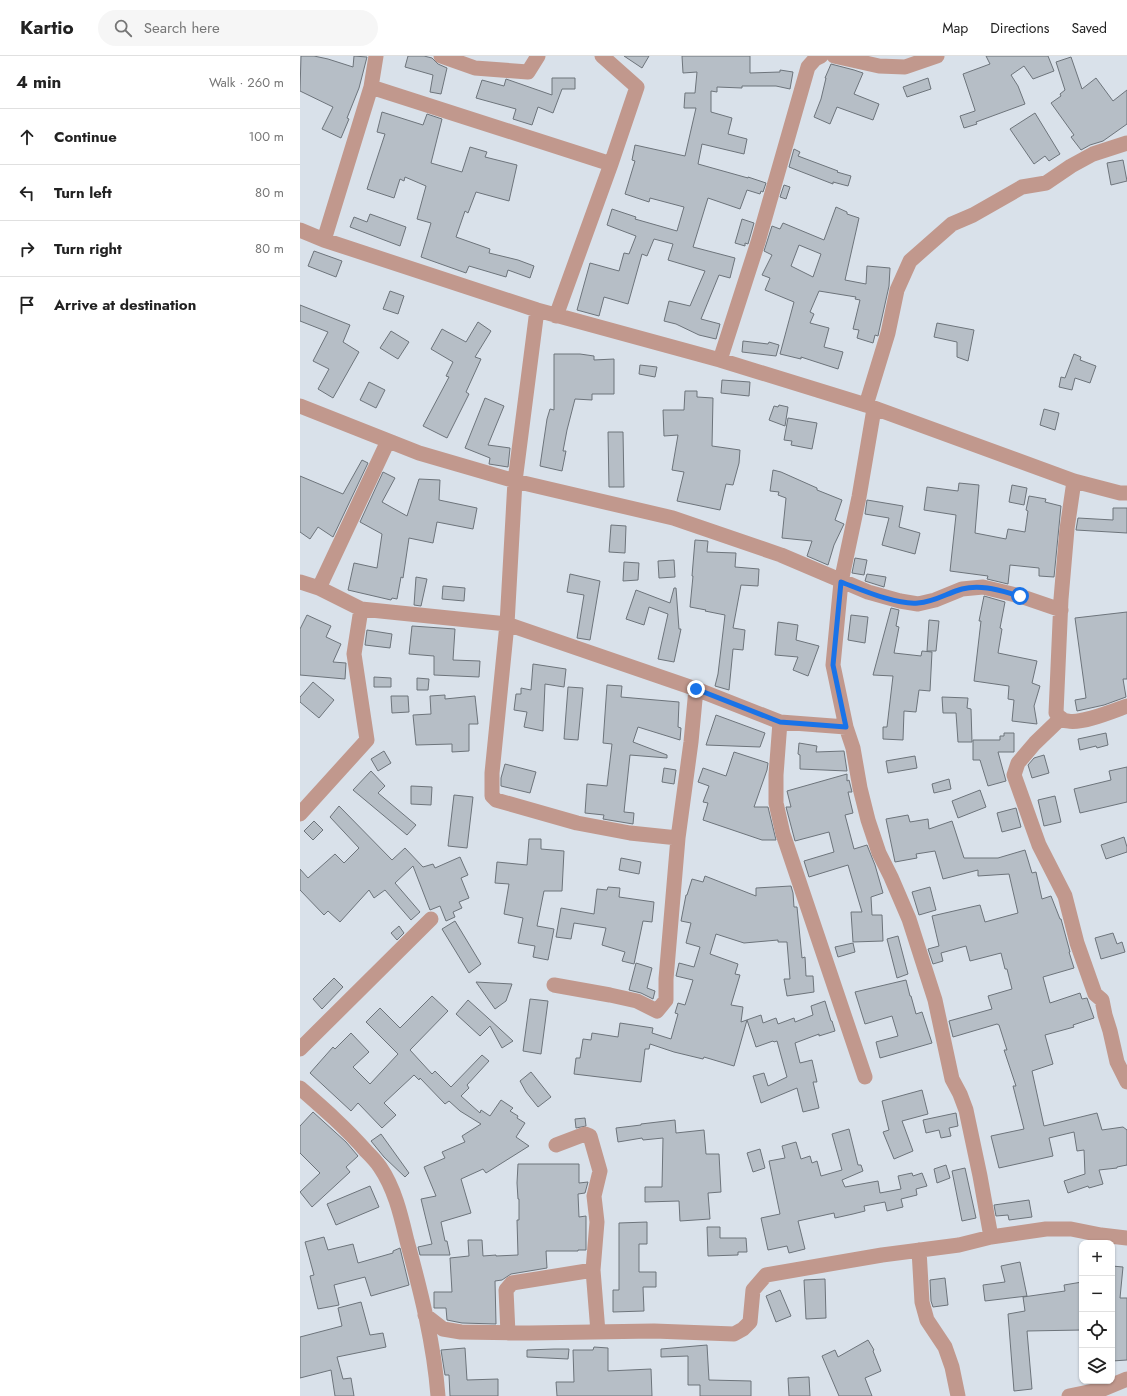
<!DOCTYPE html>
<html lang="en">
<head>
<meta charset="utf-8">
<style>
	body { margin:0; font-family:Jost,sans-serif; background:#f6f6f6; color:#222 }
	.controls { position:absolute; right:12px; bottom:12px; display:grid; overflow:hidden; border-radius:8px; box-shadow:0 1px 3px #0004 }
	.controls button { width:36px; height:36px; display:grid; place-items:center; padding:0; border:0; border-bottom:1px solid #e0e0e0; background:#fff; color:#222; font:20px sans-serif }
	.stop { position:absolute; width:12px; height:12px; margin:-9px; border:3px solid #1a73e8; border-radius:50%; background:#fff }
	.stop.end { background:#1a73e8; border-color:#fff; box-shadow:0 1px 4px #0008 }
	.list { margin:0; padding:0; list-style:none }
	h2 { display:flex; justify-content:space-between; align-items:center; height:52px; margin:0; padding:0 16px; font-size:17px }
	h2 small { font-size:13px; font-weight:400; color:#767676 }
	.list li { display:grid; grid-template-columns:26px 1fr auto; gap:12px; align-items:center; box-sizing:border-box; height:56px; padding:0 16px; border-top:1px solid #e0e0e0 }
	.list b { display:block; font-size:15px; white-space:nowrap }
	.list em { font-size:13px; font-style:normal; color:#767676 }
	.icon { flex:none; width:22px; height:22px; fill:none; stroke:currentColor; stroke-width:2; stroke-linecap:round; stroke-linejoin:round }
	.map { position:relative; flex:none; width:827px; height:1340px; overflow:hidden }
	header { display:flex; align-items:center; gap:24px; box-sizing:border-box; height:56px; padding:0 20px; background:#fff; border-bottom:1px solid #e0e0e0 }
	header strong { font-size:19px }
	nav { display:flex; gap:22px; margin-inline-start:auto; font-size:14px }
	.search { width:280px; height:36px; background:#f6f6f6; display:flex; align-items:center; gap:10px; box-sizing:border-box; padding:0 14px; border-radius:22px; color:#767676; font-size:15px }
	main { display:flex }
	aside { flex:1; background:#fff }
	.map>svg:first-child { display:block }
	.building { fill:#b6bec6; stroke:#6d747b; fill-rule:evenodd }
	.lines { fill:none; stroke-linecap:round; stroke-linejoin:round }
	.minor { stroke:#c1988d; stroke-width:15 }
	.route { stroke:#1a73e8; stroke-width:5 }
</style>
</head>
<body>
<header>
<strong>Kartio</strong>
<div class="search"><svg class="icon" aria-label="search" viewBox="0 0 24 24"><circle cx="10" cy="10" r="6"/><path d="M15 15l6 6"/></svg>Search here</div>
<nav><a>Map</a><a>Directions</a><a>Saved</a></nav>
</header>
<main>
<aside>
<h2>4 min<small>Walk · 260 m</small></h2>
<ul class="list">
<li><svg class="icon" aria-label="ahead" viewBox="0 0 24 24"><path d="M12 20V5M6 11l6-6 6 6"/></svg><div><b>Continue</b></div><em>100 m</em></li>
<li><svg class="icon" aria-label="left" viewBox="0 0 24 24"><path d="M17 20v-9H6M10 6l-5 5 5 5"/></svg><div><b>Turn left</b></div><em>80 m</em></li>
<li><svg class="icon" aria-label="right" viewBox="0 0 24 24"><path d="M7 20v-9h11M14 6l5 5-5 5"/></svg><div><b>Turn right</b></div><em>80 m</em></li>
<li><svg class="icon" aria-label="arrive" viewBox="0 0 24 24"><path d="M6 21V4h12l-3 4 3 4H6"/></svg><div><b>Arrive at destination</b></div></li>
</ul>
</aside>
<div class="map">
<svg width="827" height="1340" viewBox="0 0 827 1340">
	<rect width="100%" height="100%" fill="#d9e1ea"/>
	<path class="building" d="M1 0H14L28 3 53 11 54 0 67 1 59 32 47 62 49 63 41 82 22 73 33 51 0 35Z
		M108 0H124L132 2 138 8 147 12 141 38 130 36 133 19 105 11Z
		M324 0H349L342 12Z
		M382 0H450V17L480 16V14L493 16 490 33 476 30H442V32L417 31V36L411 35V56L432 62 428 78 447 83 444 98 402 88 398 108 448 122V121L466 127 463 136 461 135 460 138 447 134 440 153 408 142 393 191 435 202 430 222 419 219 401 263 420 268 416 283 399 279 376 268 364 265 369 245 390 250 405 215 368 204 373 188 354 183 347 200 342 198 328 248 304 241 299 260 277 254 290 207 319 215 324 197 329 198 336 180 307 169 312 153 336 161 335 163 377 175 384 151 350 142 349 146 325 138 335 105 332 104 335 89 385 100 396 52H384L385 37H395L397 16 383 17Z
		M686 0H748L754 15 733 23 724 10 711 19 718 30 725 48 676 66 677 68 664 72 660 60 675 55V54L663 18 690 8Z
		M771 1 782 33 796 22 813 45 827 34V68L803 85 790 89 781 94 771 81 774 79 751 47 761 40 760 38 765 34 756 6Z
		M531 8 554 14 563 17 554 38 579 48 573 64 537 51 530 68 514 61 521 43 526 22H525Z
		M252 22H275V33H262L253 57 238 51 232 69 213 63 216 53 176 42 182 24 204 30 206 23 252 39Z
		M628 22 631 33 607 41 603 31Z
		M82 56 123 69 127 58 142 63 131 107 162 116 170 91 187 96 185 101 217 109 209 145 176 136 168 157 165 155 156 181 190 193 189 197 218 204 234 210 230 222 208 214 206 221 169 210 166 217 121 201 131 167 117 163 126 130 105 121 104 125 100 123 94 142 67 133 85 78 77 76Z
		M735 57 760 98 749 105 745 100 734 108 710 73Z
		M494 93 500 96 498 100 538 115 537 116 551 120 548 130 533 126V128L489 111Z
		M823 104 827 125 811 129 807 107Z
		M484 129 490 131 486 143 480 141Z
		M536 151 547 156V158L559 162 545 224 566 228 567 210 590 212 589 230 579 275 578 280 575 279 573 287 557 282 559 274 553 273 560 244 555 243 556 241 519 235 510 256 514 258 510 267 529 272 524 291 543 296 538 313 501 301V303L480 298 494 246 465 234 470 222 462 219 472 199 464 195 472 170 480 173 483 167 524 184ZM499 189 521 198 513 221 491 210Z
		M70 158 106 171 100 190 50 171 54 161 67 166Z
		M442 163 454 167 448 188 445 187V190L435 187Z
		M14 195 42 205 36 221 8 210Z
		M90 235 104 240 98 258 83 253Z
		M0 249 50 269 43 286 59 296 33 342 18 333 29 313 13 305 28 276 0 265Z
		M178 266 191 275 175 301 181 303 166 336 169 338 147 382 123 370 149 321 146 320 153 306 131 293 142 273 166 286Z
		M637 267 674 274 668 305 657 301V286L634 281Z
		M91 275 109 286 98 303 80 292Z
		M443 285 468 288 469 286 479 289 476 300 442 296Z
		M254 298H280L294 300V304L314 303V338H292V344L275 343 267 374 263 395H266L262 415 240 410 247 363 250 353 254 354Z
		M774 298 781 301 780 304 796 310 790 327 775 322 772 334 759 331 761 321 765 322Z
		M340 309 357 311 355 321 339 318Z
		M422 324 450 326 449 340 421 337Z
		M69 326 85 334 76 352 60 344Z
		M385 335H397V341L413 342 412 390 440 394 439 407 433 429 426 428 420 454 377 445 384 416 372 414 378 379 364 380 363 354H384Z
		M185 342 204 350 188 389 210 392 208 411 189 408 190 402 165 392Z
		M479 349 488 351 485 370 469 364 474 350 478 351Z
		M744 353 759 357 755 374 740 369Z
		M488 362 517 367 512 393 491 389 492 385 484 384Z
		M308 376H323L324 431H309Z
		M62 404 68 407 33 481 18 471 10 483 0 476V420L43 438Z
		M473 414 481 416 517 432V434L542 444 535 464 544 468 534 489 528 509 507 500 512 485 482 482 486 442 478 439 479 436 470 435Z
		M83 416 95 422 82 446 107 460 119 423 140 424 139 444 177 452 173 473 137 466 133 487 109 482 103 522 101 521 97 543 92 542 91 544 48 534 54 507 77 512 82 478 60 466Z
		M659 427 679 429 675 477 706 483 708 473 725 476 728 455 726 454 729 440 746 443 745 446 761 450 754 521 739 520V512L710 509 708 528 687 523 688 520 650 515 656 459 624 454 627 431 658 435Z
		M712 429 727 432 724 449 709 446Z
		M567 444 603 450 599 471 620 477 615 498 582 489 589 462 565 458Z
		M813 452H827V477L776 474 778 462 813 464Z
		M311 469 326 470 325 497 309 496Z
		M395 484 408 485 407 496 436 497 435 511 459 513 458 530 441 529 433 572 445 574 443 594 433 593 429 634 415 630 418 618 425 559 405 555 406 554 390 551 393 520H392Z
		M555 502 567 504 564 519 552 517Z
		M374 504 375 521 359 522 358 505Z
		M324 506 339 507 338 524 323 525Z
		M270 518 300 525 290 584 277 582 284 539 267 536Z
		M567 518 586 521 584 531 565 525Z
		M116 521 127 523 121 550 114 549Z
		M143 530 165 532 164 545 142 543Z
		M374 532H376L379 573H381L374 606 358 603 368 558 349 551 344 569 326 563 336 534 370 547Z
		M684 540 705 546 700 572 702 573 698 597 737 605 732 627 740 630 734 650 737 668 712 665 714 644 708 643 709 630 674 625 681 565H679Z
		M591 552 599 554 596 570 599 571 594 597 621 600 622 595 632 596 630 635 619 634 616 656 604 655 603 684 583 683V671H587L593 620 573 619Z
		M827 556V623H823L826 641 804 649 777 655 775 644 786 642 775 562Z
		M7 559 31 570 26 581 41 588 33 606 46 607 45 623 0 619V573Z
		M551 559 568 561 565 587 548 584Z
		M629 564 639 565 636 595H627Z
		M478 566 498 569 496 584 519 590 508 620 493 614 498 601 475 599Z
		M112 570 155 573 153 604 180 605 179 621 134 619V600L109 598Z
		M67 574 92 578 90 592 65 589Z
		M233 608 266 613 264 631 245 628 243 675 224 671 227 656 214 654 216 638H221V632L231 634Z
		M74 621 91 622V631H74Z
		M117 622 129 623 128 634H117Z
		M13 626 34 644 19 662 0 646V641Z
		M307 629 322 630 321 641 379 646 378 671 381 672 380 684 338 671 333 686 367 699V702L330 699 324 756 334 757 333 768 303 763 304 759 285 757 287 728 307 730 312 688 303 687Z
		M268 631 283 632 278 684 264 683Z
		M145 639V643L175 640 178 668H169V695L152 696V688L116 689 113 659 131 658 130 640Z
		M91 640H108L109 656 92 657Z
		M642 641 668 642 667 652 671 653 672 686H658L656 657H643Z
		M416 659 465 677 460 691 406 689Z
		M704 677H714V696H698L706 725 688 730 680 704H673V684H700V680H704Z
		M806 677 808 689 797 692 796 690 780 694 778 683Z
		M499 687 517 690 516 696 544 695 547 715 500 713V699L498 698Z
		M84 695 91 707 78 715 71 703Z
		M434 696 468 707 467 714 454 751H468L476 784H462L403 764 408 747 403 746 409 730 398 726 403 712 426 720Z
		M744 699 749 717 732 722 728 709 734 702Z
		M615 700 617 712 588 717 586 705Z
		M205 708 236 716 230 737 201 730V722Z
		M827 711V746L780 757 774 733 811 724 809 715Z
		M364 712 376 714 374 728 362 726Z
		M71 715 85 730 78 737 116 769 107 779 53 734Z
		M547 718V725L549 724 552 736H548L553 757 545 759 554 793 567 789 575 809 583 837 571 841 572 859H582L583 885 553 886 551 856H562L548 809 509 821 504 805 534 796 529 776 495 785 486 751H491L487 735Z
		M649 723 651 733 634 737 632 728Z
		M111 730 132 731 131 749 111 748Z
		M680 734 686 751 658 762 652 745Z
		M154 739 173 741 167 792 148 790Z
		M755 740 761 766 744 770 738 744Z
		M39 750 92 804 105 792 123 811 133 808 135 812 160 801 168 819 161 822 169 842 159 846 162 852 153 856 155 861 146 865 140 850 130 854 113 810 95 827 120 856 111 864 85 834 74 842 69 834 40 866 28 855 24 859 0 834V813L8 822 35 798 44 807 59 792 30 761Z
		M716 752 721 771 702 776 697 757Z
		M608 759 610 766 628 763 629 773 652 765 664 802H698L725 794 732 817 736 816 742 843 751 840 760 863H761L770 896H769L774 912 743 921 750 947 780 937 782 943 787 942 794 962 773 969 774 971 745 979 753 1008 732 1015 744 1070 797 1057 802 1074 823 1071 827 1074V1109L817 1111V1112L799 1114 803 1128 789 1132 788 1130 768 1137 764 1125 785 1118 784 1094 777 1095 774 1076 749 1082 753 1100 699 1112 691 1080 724 1073 713 1030H716L704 994H707L699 969 697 968 653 981 649 965 692 953 688 940 712 933 707 913H705L701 897 670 905 666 890 641 897 643 905 633 908 628 893 639 890 632 860 680 849 685 866 718 857 709 818 678 820V814L643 823 635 795 616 798 617 802 595 806 586 763Z
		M14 765 23 774 13 784 4 775Z
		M824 781 827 791V796L806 803 801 789Z
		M229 783H241V793L264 795 262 835H244L237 870 254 873 248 904 233 901 235 890 218 887 223 862 204 858 209 828 195 827 197 806 227 809Z
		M321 802 341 806 339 818 319 814Z
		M405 820 456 840V832L491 830 493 837 494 851H497L502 902 505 901 506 920H513L514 936 487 940 484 923H490L487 886H478V884L444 887 416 878 410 898 438 908 435 918 440 919 431 949 443 951 441 966 461 959 463 967 476 962 478 968 494 962 495 966 513 959 511 950 525 945 531 965H532L535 975 519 980V978L495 987 500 1007 512 1004 517 1026H513L519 1052 503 1056 497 1032 461 1047 453 1020 464 1017 468 1030 487 1021 477 985 474 986 473 985 456 991 447 964 434 1010 404 1001 403 1003 374 996 350 988 349 993H345L341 1026 274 1018 276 1002H280L283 983 291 984 292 977 318 981 320 967 353 972 352 977 371 983 378 958 375 957 378 947 385 949 393 924 376 920 379 907 394 911 400 891 386 887 391 867 381 865 386 839H387L392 823 403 826Z
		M308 831 320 832 319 841 354 846 352 866 343 865 334 908 322 905 325 896 302 889 306 872 274 867 271 883 256 881 261 852 294 858 297 833 307 834Z
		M630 831 636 854 619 859 612 836Z
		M155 865 181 908 169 917 142 873Z
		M99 870 104 877 97 884 91 877Z
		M813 877 817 888 822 886 825 896 801 903 795 882Z
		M598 880 608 918 597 922 587 883Z
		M553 887 555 896 538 901 535 891Z
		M336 907 352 912 347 932 355 935 353 943 341 937 329 934Z
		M34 922 43 931 22 953 13 943Z
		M606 924 610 940H611L616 958 622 956 632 987 580 1002 576 986 598 980 592 960 565 968 555 936Z
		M176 926 212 928 206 945 195 953Z
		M132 940 148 955 110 994 132 1018 135 1015 151 1031 182 999 189 1005 167 1029 169 1032 161 1040 180 1057 181 1054 190 1060 201 1044 213 1052 210 1055 218 1060 217 1062 225 1067 216 1081 229 1090 186 1117 183 1113 161 1123 171 1157 141 1166 145 1185H147L150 1199H120L118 1191 132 1188 121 1143 136 1140 124 1111 145 1102 142 1096 165 1086 162 1080 181 1068 160 1055 149 1045 145 1048 120 1022 119 1024 114 1019 84 1047 96 1059 82 1072 58 1047 51 1055 10 1017 33 991 35 993 51 977 69 996 53 1011 70 1028 98 998 66 966 80 952 100 972Z
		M230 943 248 945 241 998 223 995Z
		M168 944 188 962 213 985 202 992 190 970 180 980 156 958Z
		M231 1016 251 1041 238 1051 226 1036 220 1025Z
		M622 1034 628 1058 602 1065 613 1095 594 1103 583 1076 589 1074 582 1045Z
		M13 1056 46 1086 58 1100 46 1111 50 1116 12 1151 0 1136 20 1117 0 1097V1070Z
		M656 1057 658 1070 649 1072 651 1080 641 1082 639 1074 626 1077 623 1064Z
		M285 1062 286 1070 276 1072 275 1063Z
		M375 1064 376 1077 404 1074 406 1098H419L421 1136 408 1137 410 1163 380 1165 379 1145 345 1146V1131H362L363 1082 343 1084 342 1082 318 1086 316 1072 341 1069V1068Z
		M549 1073 558 1109H561L563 1115 542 1124 545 1131 578 1125 580 1137 601 1133 598 1120 612 1117 613 1120 622 1117 627 1130 616 1133 617 1139 601 1143 603 1151 587 1155 585 1146 564 1150 565 1155 553 1158 535 1162 534 1157 498 1165 505 1193 489 1197 487 1190 468 1194 461 1162 480 1158 469 1105 485 1102 482 1090 496 1086 501 1103 510 1100 512 1107 517 1105 521 1120 542 1114 532 1078Z
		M81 1078 109 1117 105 1121 84 1101 71 1085Z
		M460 1093 465 1112 453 1116 447 1097Z
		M218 1108H279V1127L288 1126 285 1137 278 1138 279 1161 286 1160V1194H278V1195H246L247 1212 211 1218 202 1224 195 1225 196 1268 162 1267 147 1264 146 1252H134V1236H152L150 1202 169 1200 168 1184H182L183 1200 196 1199V1200L218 1199 217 1164H219V1143H218L217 1127Z
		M646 1109 650 1122 637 1127 634 1113Z
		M665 1112 676 1162 662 1165 652 1115Z
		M70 1130 79 1151 36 1169 27 1148Z
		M729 1144 732 1161 709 1164 708 1159 696 1160 694 1149Z
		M347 1166V1188H339V1216H356V1231H343L344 1255 313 1256V1234H319V1167Z
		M407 1171H420V1182H446L447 1196H438V1199L408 1200Z
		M24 1181 28 1194 53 1188 58 1207 93 1197V1195L100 1192 109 1229 71 1240 65 1221 34 1229 39 1249 18 1253 10 1220 14 1219 5 1186Z
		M720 1206 727 1240 685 1245 683 1229 705 1226 701 1210Z
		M812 1210 823 1211 820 1242H827V1304L812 1305Z
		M645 1222 648 1249 633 1251 631 1245 630 1224Z
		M525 1223 526 1262 506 1263 504 1224Z
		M782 1226V1274L727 1275 732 1333 714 1335 708 1258 725 1255 723 1241 765 1235 764 1229Z
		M480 1234 491 1260 476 1266 466 1240Z
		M61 1246 70 1279 83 1277 86 1291 37 1301 43 1323 51 1322 54 1340H35L31 1314 0 1322V1281L42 1270 38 1252Z
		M568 1284 574 1294 573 1295 581 1315 565 1322 572 1340H539L522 1300 535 1294 538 1301Z
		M407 1289 409 1324 451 1325V1340H400V1329H388V1300L361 1301V1293Z
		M294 1291 308 1292V1315L351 1313 352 1340H257L256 1326H274L273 1294H293Z
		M165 1292 167 1324 198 1323V1340H150L149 1319H145L141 1294Z
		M254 1293H269L268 1303 227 1301V1294Z
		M509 1321 510 1340H489L488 1322Z"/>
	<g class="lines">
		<path class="minor" d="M141 0 175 12 228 16 238 0
			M534 0 579 10 605 11 637 0
			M71 31 311 108
			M0 174 24 184 237 254 420 304 566 349 774 425 820 437H827
			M24 184 71 31 76 0
			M237 254 215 425 207 568 192 717V740L196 744 277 767 330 777 378 782
			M256 260 311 108 337 31 302 0
			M420 304 458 186 508 11 515 3 521 0
			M566 349 588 277 597 234 610 205 652 168 673 159 722 131 746 127 771 110 793 98 827 87
			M0 350 119 397 215 425 373 462 481 499 568 536 600 545 618 548 635 544 662 533 683 531 720 540 761 554
			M574 353 559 441 541 526 533 609 546 671 553 692 560 732 568 764 579 797 591 821 609 863 635 944 652 1023 660 1038 666 1054 680 1120 691 1181
			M774 425 767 473 761 543 756 657C759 661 763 665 768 665 782 668 813 655 827 650
			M0 526 19 532 61 553 207 568 396 633 480 666 546 671
			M19 532 88 385
			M761 662 735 687 718 707 714 719 739 789 765 840 777 887 795 938 802 944 805 959 810 975 817 1006 827 1026
			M480 666 476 719V747L483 778 565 1021
			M0 758 67 684 54 598 61 553
			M254 929 310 939 337 945 357 955 366 944V923L378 782 391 686 396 633
			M0 993 131 863
			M0 1032C23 1052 46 1072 66 1095 71 1100 76 1105 80 1111 95 1133 101 1160 107 1185 121 1236 134 1288 138 1340
			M256 1089 285 1078 290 1080 300 1115 294 1140 297 1166 293 1214 298 1276
			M619 1194 622 1246 627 1264 645 1291 652 1311 658 1340
			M125 1259 143 1273 161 1276 230 1277 354 1275 434 1278 443 1273 450 1266 453 1234 466 1219 582 1199 659 1189 691 1181 746 1173H771L801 1179 827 1182
			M208 1277 206 1234 212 1227 293 1214
			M769 1340 803 1333 827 1323"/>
	</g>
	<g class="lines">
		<path class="route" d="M396 633 480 666 546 671 533 609 541 526C562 534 596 549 618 547 635 546 647 537 662 533 682 528 701 535 720 540"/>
	</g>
</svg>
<div class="controls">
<button>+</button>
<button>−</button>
<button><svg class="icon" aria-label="locate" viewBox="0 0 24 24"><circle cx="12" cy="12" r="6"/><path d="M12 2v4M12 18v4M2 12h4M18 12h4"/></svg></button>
<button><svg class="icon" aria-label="layers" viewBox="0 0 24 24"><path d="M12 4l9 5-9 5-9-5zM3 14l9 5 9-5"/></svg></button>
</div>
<div class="stop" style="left:720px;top:540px"></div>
<div class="stop end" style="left:396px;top:633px"></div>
</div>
</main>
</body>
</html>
